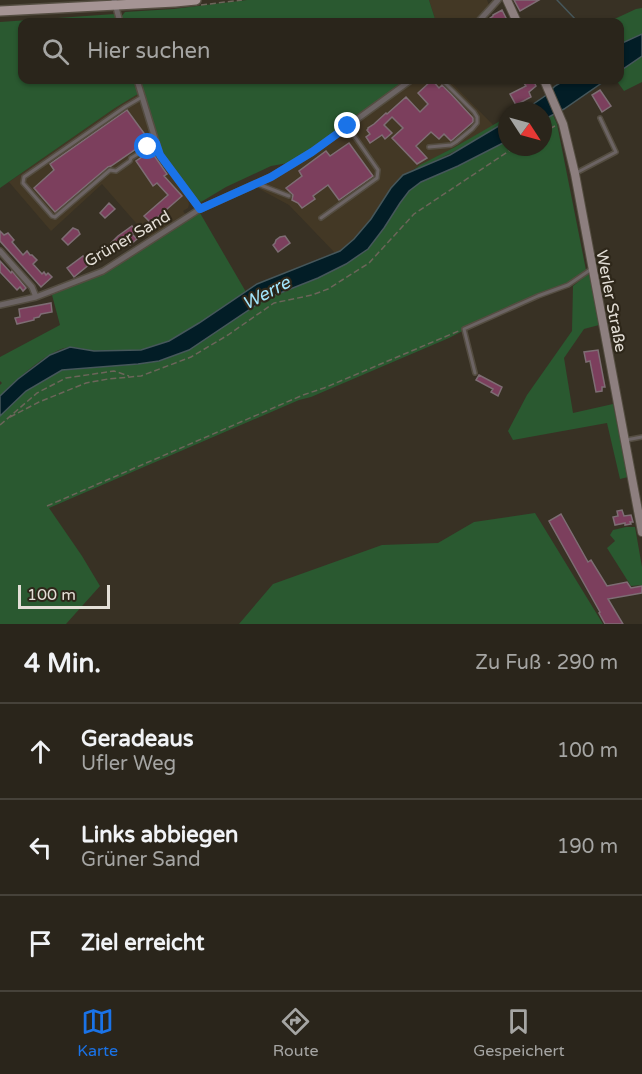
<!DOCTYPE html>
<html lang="de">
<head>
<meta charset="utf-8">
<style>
	body { margin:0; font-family:"Varela Round",sans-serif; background:#363128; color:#f1f3f6 }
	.compass { position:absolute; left:498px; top:102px; width:54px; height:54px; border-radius:50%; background:#2a251b; box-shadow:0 2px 4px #0004; rotate:126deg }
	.scale { position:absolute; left:18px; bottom:15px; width:92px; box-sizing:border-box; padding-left:6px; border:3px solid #e4dfd7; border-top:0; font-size:16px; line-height:21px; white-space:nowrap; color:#e4dfd7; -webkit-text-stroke:4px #2e271a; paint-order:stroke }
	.stop { position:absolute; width:18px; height:18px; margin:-14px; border:4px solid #1a73e8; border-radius:50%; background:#fff }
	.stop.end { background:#1a73e8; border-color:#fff; box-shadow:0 2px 6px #0008 }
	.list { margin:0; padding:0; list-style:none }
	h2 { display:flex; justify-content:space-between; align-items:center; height:78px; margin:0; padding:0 24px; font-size:26px }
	h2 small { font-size:20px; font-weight:400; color:#a5a5a3 }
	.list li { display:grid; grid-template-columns:39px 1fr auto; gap:18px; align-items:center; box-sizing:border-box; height:96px; padding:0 24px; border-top:2px solid #46423a }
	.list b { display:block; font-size:22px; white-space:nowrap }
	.list p { margin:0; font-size:20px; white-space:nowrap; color:#a5a5a3 }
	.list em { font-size:20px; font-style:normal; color:#a5a5a3 }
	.icon { flex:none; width:33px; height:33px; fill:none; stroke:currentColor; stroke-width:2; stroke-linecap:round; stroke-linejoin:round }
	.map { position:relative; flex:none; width:642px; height:624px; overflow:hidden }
	.search { position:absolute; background:#2a251b; box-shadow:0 2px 4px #0004; left:18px; right:18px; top:18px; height:66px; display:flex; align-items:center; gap:15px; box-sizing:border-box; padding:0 21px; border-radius:12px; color:#a5a5a3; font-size:22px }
	.sheet { height:366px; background:#2a251b }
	nav { display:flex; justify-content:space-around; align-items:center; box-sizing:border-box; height:84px; border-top:2px solid #46423a; background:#2a251b; font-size:16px; color:#a5a5a3 }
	nav a { display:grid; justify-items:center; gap:3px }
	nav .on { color:#1a73e8 }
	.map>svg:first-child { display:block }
	.built { fill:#433825 }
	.green { fill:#2a5930 }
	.water { fill:#021d26; stroke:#46575b; stroke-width:1.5 }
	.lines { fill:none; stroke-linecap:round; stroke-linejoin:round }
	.stream { stroke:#46575b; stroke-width:1.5 }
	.building { fill:#7c3f5d; stroke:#7e6d74; stroke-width:1.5 }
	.service-casing { stroke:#544d41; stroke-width:6 }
	.minor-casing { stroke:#544d41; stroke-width:8 }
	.secondary-casing { stroke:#544d41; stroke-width:10 }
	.primary-casing { stroke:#544d41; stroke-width:12 }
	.path { stroke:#6c655a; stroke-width:1.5; stroke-dasharray:6 3; stroke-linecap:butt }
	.service { stroke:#6c6464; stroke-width:3 }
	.minor { stroke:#6c6464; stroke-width:5 }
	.secondary { stroke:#8d7f7f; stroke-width:8 }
	.primary { stroke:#a59494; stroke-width:9 }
	.route { stroke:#1a73e8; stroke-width:8 }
	.labels { text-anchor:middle; stroke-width:4.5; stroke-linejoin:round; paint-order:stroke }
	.street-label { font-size:16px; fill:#e4dfd7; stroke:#2e271a }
	.water-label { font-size:18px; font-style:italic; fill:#a2e5fc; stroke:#2e271a }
</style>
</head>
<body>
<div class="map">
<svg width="642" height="624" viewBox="0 0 642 624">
	<rect width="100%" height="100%" fill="#383124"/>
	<path class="built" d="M429 0H487L489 5 472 22H436Z
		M417 80H449L494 126 403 175 391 188 371 219 354 239 340 251 335 253 289 205 254 186 313 154Z
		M138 94 157 157 187 195 189 204 188 208 183 211 186 215 150 239 102 184 51 231 9 182 115 108Z"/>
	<path class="green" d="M247 0H429L436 22H123L121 17 125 12 173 9Z
		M642 8V34L620 44V22H608L636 9Z
		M115 14 117 22H22V80H134L138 94 115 108 0 188V22Z
		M642 56V82L624 91 616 80H620V71Z
		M140 80H405L322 141 288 163 271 166 226 187 201 202 196 198 163 153Z
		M553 115 557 124 586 270 567 283 513 305 449 338 311 397 299 400 49 508 82 556 100 586 66 624H0V416L26 391 62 370 138 364 159 361 189 350 265 299 318 278 346 264 368 249 384 228 400 203 409 191 421 182 458 166 507 141V147H543V120Z
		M507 117V121C477 141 444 157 411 172L420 165 455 147Z
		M200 213 246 292C217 312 176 344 141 350 129 352 107 352 95 351 87 351 79 347 72 347 52 346 14 382 0 396V385L2 383 0 381V357L60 325 52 295 105 272 152 242Z
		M589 273 599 325 584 329 564 358 573 413 613 404 628 477 620 479 607 423 513 440 508 431 527 395 572 331 573 286Z
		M535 513 603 624H239L273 584 382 545 438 543 474 522Z
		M626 527H635L642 567V585L631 586 607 548 615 541 610 535 613 530Z"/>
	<path class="water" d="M642 34V56L620 71V44Z
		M565 80H606L564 109 543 120V111H523L545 96 555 86Z
		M507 121V141L458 166 421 182 409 191 400 203 384 228 368 249 346 264 318 278 265 299 189 350 159 361 138 364 62 370 26 391 0 416V396L18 379 50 355 70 347 94 351 141 350 169 341 199 323 257 284 340 251 354 239 371 219 391 188 403 175 450 155Z"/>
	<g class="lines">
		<path class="stream" d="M557 0 578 22"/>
	</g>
	<path class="building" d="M514 0H539L520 11Z
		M502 10 507 20 503 22H484L493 16V15Z
		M432 80 439 88 442 85 451 94 473 118V122L451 141 444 134 439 139 431 132 416 146 427 158 417 164 392 138 403 128 392 117 384 125 392 133 385 139 382 135 370 143 366 137 370 134 367 130 368 129V128L374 124 386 113 387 114 406 97 420 112 428 104 418 93Z
		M532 80H533L536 86 529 92 531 97 516 105 510 94 526 86 524 83Z
		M600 90 611 106 602 112 592 95Z
		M127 110 149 140 111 166 108 167 55 212 34 188 54 170 50 164Z
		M349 143 373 176 339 200 328 185 313 196 315 199 302 208 298 203 292 200 293 195 286 188 302 176 299 171 326 151 330 156Z
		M151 151 167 174 164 176 182 196 151 223 144 216 168 195 157 183 153 186 136 161Z
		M109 203 115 209 105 218 100 213Z
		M132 226 136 230 132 234 137 239 130 245 125 240 114 253 107 247 118 236Z
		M73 228 78 230 80 234 68 245 62 239Z
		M0 231 4 235 8 233 14 240 12 242 23 255 27 251 30 255H32L37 260 33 264 42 274 44 272 46 275 48 273 52 277 41 287 0 241Z
		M285 236 290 243 278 252 273 245 275 243 276 240 280 237Z
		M97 251 103 257 93 266 90 264 74 277 67 268 83 256 87 260Z
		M0 261 11 273 12 271 26 288 23 291 20 287 17 290 0 272Z
		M51 303 52 312 41 314 39 317 34 318V320L17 324 15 318 20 317 19 309Z
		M598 350 605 387H602V391L596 392 590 361 586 362 584 352Z
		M479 375 502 387 498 396 491 392 493 389 476 380Z
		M622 510 624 516 631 515 633 522H630L631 524 625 525V523L615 525 613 517 618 516 617 511Z
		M561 514 588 562 591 560 607 586 627 582 631 588 642 586V593L608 599 623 624H605L599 613 600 612 549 521Z"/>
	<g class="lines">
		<g class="service-casing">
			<path id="service" d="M142 97 125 107 24 177 23 183 52 216 55 217 110 170 116 171 130 161 131 158 156 143
				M429 147 451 145 456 142 472 129 477 123V117L474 112 442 80
				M576 173 616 152 600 118
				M258 184 289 196
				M321 218 377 178 378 170 348 127
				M475 373 464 329 538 296 568 285 590 270
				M626 440 642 437"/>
		</g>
		<g class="minor-casing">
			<path id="minor" d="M114 0 120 22
				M478 22 498 0
				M137 80 160 155 200 209
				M0 251 32 287 36 297
				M0 305 36 297 103 271 200 209 271 177 312 152 411 80"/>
		</g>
		<g class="secondary-casing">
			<path id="secondary" d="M507 0 517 22
				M544 80 563 124 575 174 642 532"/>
		</g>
		<g class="primary-casing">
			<path id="primary" d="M0 11 175 2 196 0"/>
		</g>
		<path class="path" d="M201 5 242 0
			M543 132 555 126
			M10 417 39 402 86 383 108 379 141 376 191 357 228 335 274 303 312 295 328 289 369 263 414 214 515 147
			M0 425 37 393 66 378 114 371 129 376
			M47 506 303 395 324 388 461 330"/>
		<use href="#service" class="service"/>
		<use href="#minor" class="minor"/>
		<use href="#secondary" class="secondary"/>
		<use href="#primary" class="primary"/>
	</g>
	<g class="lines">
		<path class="route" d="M148 147 156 143 160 155 200 209 271 177 312 152 348 126"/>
	</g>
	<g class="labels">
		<g class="street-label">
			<text transform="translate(127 238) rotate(-30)" y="6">Grüner Sand</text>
			<text transform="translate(612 301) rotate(79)" y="6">Werler Straße</text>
		</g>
		<g class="water-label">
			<text transform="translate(266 293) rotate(-28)" y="6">Werre</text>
		</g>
	</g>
</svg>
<svg class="compass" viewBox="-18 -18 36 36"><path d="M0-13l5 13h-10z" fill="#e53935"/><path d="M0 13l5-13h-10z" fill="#a5a5a3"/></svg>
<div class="scale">100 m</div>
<div class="stop" style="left:148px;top:147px"></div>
<div class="stop end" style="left:348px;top:126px"></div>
<div class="search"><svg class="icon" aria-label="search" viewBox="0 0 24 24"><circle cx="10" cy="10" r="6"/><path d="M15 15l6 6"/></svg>Hier suchen</div>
</div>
<section class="sheet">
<h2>4 Min.<small>Zu Fuß · 290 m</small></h2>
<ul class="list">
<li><svg class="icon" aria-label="ahead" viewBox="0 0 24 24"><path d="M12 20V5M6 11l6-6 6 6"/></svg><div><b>Geradeaus</b><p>Ufler Weg</p></div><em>100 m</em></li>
<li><svg class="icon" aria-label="left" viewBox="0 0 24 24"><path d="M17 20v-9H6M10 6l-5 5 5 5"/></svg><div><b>Links abbiegen</b><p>Grüner Sand</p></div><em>190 m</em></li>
<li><svg class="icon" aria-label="arrive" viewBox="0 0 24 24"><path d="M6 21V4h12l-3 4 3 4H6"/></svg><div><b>Ziel erreicht</b></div></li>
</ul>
</section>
<nav>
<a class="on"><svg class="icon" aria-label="map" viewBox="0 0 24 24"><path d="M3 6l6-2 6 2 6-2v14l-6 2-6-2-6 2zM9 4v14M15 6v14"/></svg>Karte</a>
<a><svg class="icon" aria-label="directions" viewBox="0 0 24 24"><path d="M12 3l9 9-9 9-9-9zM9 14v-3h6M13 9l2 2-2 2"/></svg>Route</a>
<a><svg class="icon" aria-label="saved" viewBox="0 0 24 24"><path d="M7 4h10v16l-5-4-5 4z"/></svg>Gespeichert</a>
</nav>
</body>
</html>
